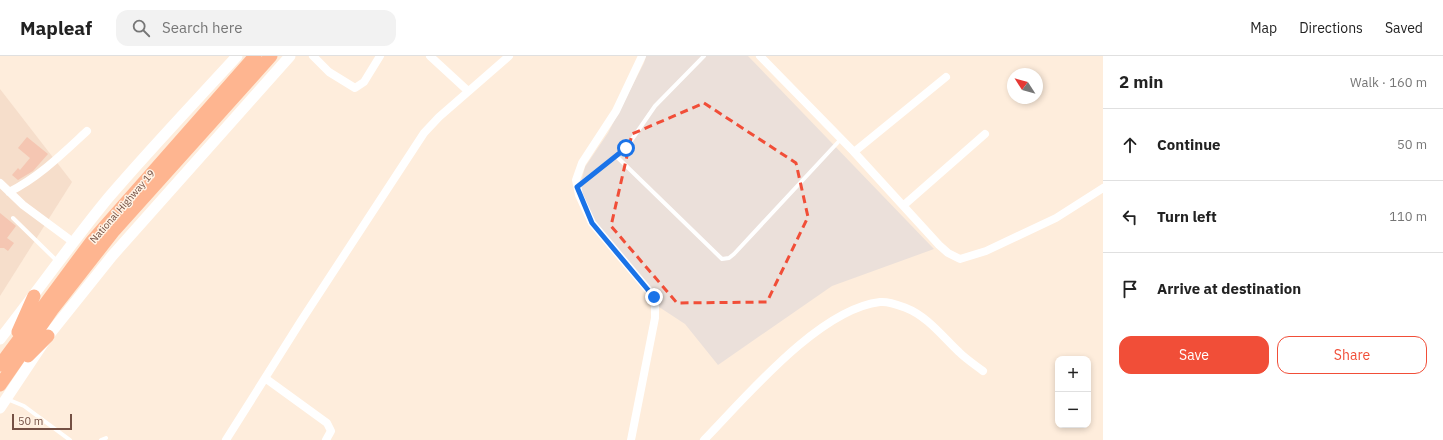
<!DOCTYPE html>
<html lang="en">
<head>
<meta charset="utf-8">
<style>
	body { margin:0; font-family:"IBM Plex Sans",sans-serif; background:#f2f2f2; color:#222 }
	.controls { position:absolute; right:12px; bottom:12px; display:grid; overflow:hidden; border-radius:8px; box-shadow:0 2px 6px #0003 }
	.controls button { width:36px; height:36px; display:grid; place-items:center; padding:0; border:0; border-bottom:1px solid #e0e0e0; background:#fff; color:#222; font:20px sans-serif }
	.compass { position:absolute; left:1007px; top:12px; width:36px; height:36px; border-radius:50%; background:#fff; box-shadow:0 2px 6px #0003; rotate:306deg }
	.scale { position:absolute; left:12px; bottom:10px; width:60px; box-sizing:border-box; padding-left:4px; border:2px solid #745044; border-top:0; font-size:11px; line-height:14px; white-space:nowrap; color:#745044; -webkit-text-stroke:3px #fff2e4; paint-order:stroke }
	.stop { position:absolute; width:12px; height:12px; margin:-9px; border:3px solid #1a73e8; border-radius:50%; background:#fff }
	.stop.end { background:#1a73e8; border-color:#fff; box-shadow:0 1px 4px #0008 }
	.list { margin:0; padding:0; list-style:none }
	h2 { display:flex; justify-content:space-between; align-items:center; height:52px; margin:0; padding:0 16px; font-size:17px }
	h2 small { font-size:13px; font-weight:400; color:#767676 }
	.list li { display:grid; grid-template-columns:26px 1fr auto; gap:12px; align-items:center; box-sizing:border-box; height:72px; padding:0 16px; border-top:1px solid #e0e0e0 }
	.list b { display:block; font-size:15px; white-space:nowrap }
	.list em { font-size:13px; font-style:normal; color:#767676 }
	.actions { display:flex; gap:8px; padding:12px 16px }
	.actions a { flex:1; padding:9px 0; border:1px solid #f14e38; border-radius:12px; text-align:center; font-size:14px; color:#f14e38 }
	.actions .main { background:#f14e38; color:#fff }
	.icon { flex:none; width:22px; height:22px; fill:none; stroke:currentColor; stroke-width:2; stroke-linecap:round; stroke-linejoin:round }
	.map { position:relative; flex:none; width:1103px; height:384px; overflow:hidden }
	header { display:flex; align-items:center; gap:24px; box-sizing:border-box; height:56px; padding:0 20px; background:#fff; border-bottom:1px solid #e0e0e0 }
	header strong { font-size:19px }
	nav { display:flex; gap:22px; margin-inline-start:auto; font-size:14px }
	.search { width:280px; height:36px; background:#f2f2f2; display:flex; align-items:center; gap:10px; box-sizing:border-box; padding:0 14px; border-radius:12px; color:#767676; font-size:15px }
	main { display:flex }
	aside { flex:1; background:#fff }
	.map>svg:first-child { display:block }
	.residential { fill:#f6decb }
	.industrial { fill:#ebe0da }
	.building { fill:#f5c6b2 }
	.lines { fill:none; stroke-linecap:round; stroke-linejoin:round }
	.service { stroke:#fff; stroke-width:4 }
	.minor { stroke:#fff; stroke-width:8 }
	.secondary { stroke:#fff; stroke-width:11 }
	.trunk { stroke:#feb590; stroke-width:13 }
	.route { stroke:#1a73e8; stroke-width:5 }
	.marked { fill:none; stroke:#f14e38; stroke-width:3; stroke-dasharray:8 5; stroke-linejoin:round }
	.labels { text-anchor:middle; stroke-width:3; stroke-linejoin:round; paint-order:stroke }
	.street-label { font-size:10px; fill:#745044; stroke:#fff2e4 }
</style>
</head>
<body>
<header>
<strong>Mapleaf</strong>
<div class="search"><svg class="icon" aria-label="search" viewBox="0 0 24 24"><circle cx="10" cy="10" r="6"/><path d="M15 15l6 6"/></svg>Search here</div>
<nav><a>Map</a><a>Directions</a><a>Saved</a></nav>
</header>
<main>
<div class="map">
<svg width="1103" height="384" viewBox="0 0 1103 384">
	<rect width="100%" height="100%" fill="#feeddc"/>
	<path class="residential" d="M0 33 72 126 0 240Z"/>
	<path class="industrial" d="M646 0H748L934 193 832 230 718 309 685 268 656 249 586 164 580 131 585 111 608 77 644 7Z"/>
	<path class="building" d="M27 81 48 98 33 115 18 124 12 119 18 112 20 114 30 102 18 92Z
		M0 157 16 170 7 182 14 187 8 195 4 192H0Z"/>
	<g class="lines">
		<path class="service" d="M616 100 722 203 729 202 734 198 841 83
			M577 130 626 92 655 50 704 0
			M13 162 57 205
			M7 343 24 350 70 384
			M101 384 106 382"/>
		<path class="minor" d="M313 0 329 16 355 32 364 26 380 0
			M430 0 468 35
			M760 0 854 96 939 189 948 197 960 203 986 195 1056 162 1103 132
			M854 96 946 21
			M0 127 23 149 73 186
			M9 136C39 121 62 98 87 75
			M904 149 985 78
			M265 322 327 367 331 375 326 384
			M226 384 301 265 424 77 439 61 509 0
			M631 384 655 262V246L650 236 592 167 579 139 576 124 582 107 616 55 642 0
			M704 384C746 341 819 253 880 246 889 245 898 249 906 252 927 260 943 281 959 296 966 303 975 309 983 315"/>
		<path class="secondary" d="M0 283C37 236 71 187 109 141 150 93 194 47 237 0
			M0 352 48 280 112 200 290 0"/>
		<path class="trunk" d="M18 276 34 240
			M28 300 48 280
			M0 309 91 186 255 0
			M0 329 52 254 113 176 271 0"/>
	</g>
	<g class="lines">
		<path class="route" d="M626 92 577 131 592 167 654 241"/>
	</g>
	<path class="marked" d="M704 47 796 107 808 161 767 246 677 247 611 170 632 78Z"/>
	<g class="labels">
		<g class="street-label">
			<text transform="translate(122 150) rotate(-49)" y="4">National Highway 19</text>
		</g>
	</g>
</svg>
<div class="controls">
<button>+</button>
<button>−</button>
</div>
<svg class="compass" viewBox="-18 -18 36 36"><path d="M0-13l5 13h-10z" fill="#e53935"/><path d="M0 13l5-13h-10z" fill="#767676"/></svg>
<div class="scale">50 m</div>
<div class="stop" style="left:626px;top:92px"></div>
<div class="stop end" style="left:654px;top:241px"></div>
</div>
<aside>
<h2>2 min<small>Walk · 160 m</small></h2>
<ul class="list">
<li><svg class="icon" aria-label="ahead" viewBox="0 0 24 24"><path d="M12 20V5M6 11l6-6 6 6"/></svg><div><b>Continue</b></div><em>50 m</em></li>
<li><svg class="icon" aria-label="left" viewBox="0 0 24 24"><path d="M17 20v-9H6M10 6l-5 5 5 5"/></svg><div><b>Turn left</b></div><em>110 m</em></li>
<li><svg class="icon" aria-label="arrive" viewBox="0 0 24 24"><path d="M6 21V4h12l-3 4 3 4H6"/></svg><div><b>Arrive at destination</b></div></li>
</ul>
<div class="actions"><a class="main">Save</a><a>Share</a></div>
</aside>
</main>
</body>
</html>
